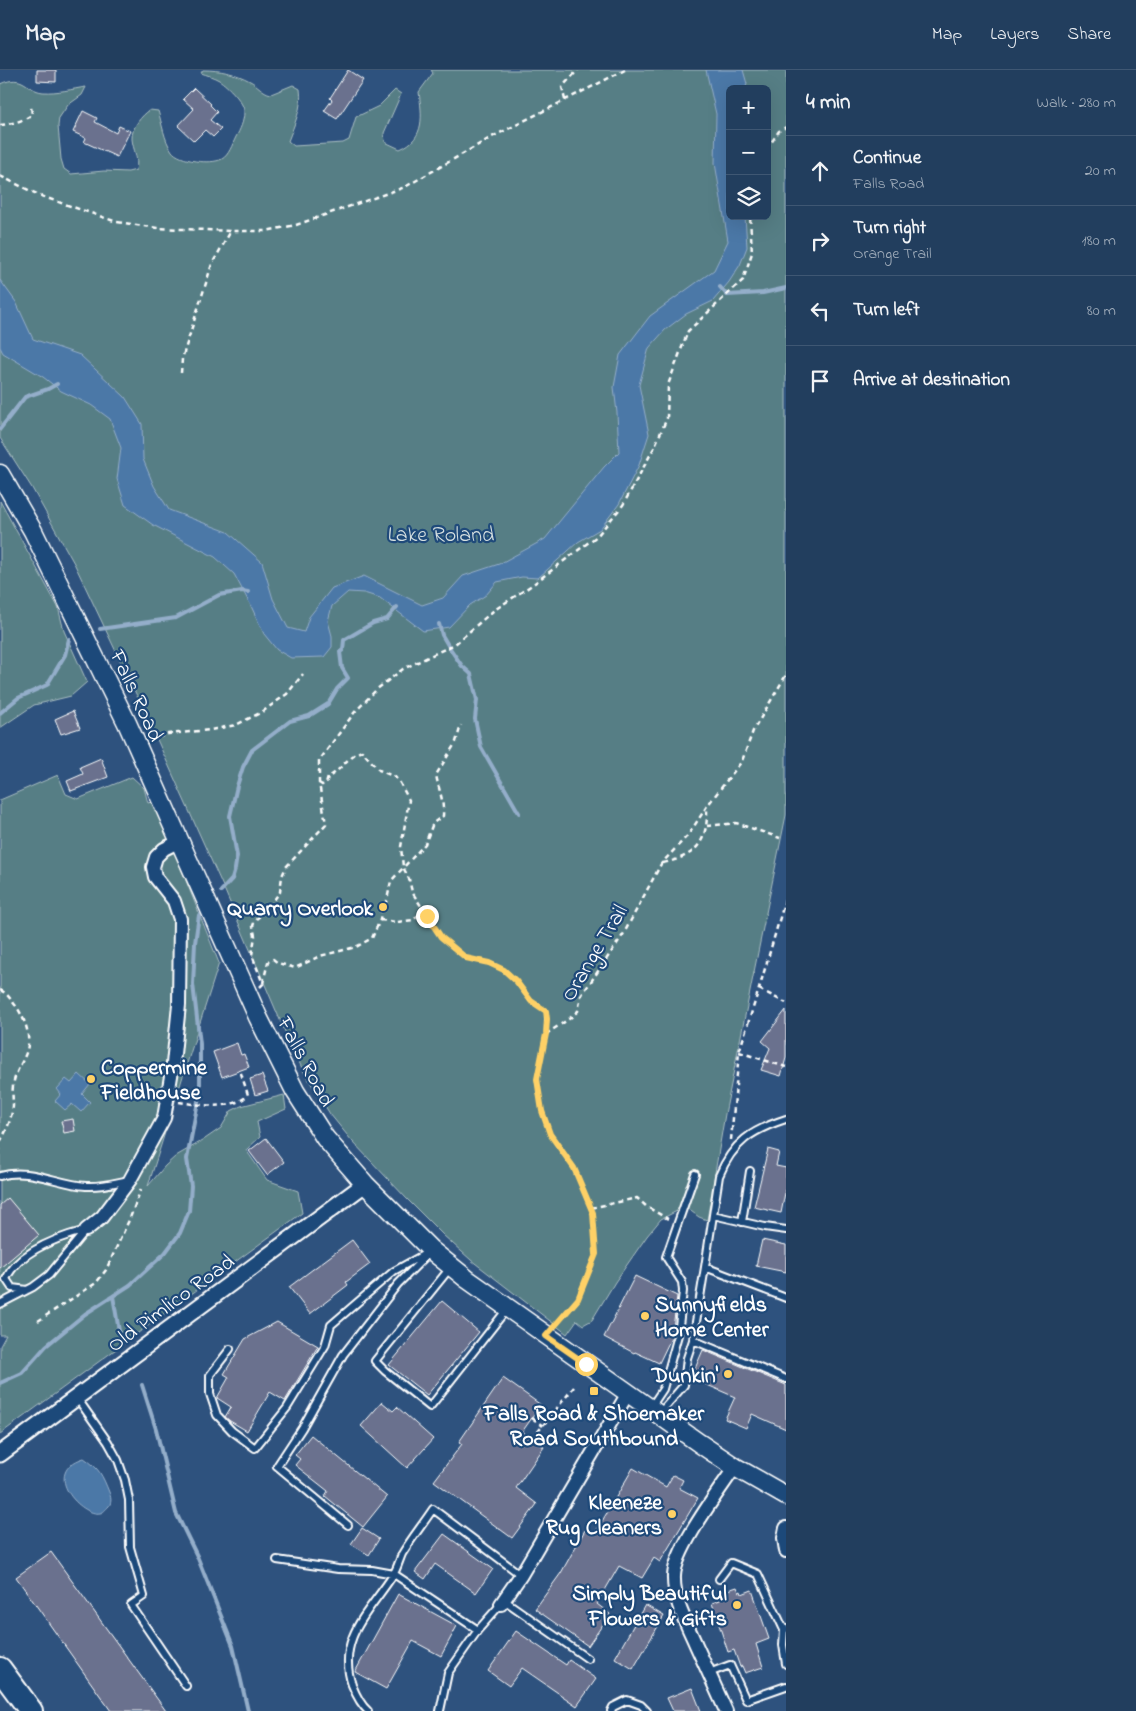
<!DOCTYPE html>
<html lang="en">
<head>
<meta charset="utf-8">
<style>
	body { margin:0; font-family:"Indie Flower",sans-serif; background:#2e4967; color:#f1f3f6 }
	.controls { position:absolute; right:15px; top:15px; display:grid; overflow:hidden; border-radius:8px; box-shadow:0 5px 20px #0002 }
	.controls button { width:45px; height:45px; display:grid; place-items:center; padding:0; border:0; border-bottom:1px solid #3f5773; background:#223e5e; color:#f1f3f6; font:25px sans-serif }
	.stop { position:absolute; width:15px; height:15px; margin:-11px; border:4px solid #ffd166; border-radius:50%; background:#fff }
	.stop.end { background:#ffd166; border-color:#fff; box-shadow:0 1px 5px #0008 }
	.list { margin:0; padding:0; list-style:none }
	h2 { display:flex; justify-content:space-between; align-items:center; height:65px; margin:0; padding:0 20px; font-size:21px }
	h2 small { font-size:16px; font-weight:400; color:#a2aebc }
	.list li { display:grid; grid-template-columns:32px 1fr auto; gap:15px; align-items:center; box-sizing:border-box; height:70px; padding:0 20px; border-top:1px solid #3f5773 }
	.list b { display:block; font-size:19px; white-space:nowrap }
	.list p { margin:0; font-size:16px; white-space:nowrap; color:#a2aebc }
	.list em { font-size:16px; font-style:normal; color:#a2aebc }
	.icon { flex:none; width:28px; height:28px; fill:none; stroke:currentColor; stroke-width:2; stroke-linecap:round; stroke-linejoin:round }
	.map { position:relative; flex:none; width:786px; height:1641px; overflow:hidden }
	header { display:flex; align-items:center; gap:30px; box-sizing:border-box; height:70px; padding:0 25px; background:#223e5e; border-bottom:1px solid #3f5773 }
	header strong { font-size:24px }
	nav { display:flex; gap:28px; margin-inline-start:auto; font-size:18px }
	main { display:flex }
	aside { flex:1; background:#223e5e }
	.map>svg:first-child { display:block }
	.green { fill:#567e85; stroke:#aabec2; fill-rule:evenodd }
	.water { fill:#4c78a7; stroke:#94aeca }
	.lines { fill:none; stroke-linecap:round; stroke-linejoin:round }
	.stream { stroke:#94aeca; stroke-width:4 }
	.building { fill:#6a718e; stroke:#fff }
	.service-casing { stroke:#fff; stroke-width:10 }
	.minor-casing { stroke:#fff; stroke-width:16 }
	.tertiary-casing { stroke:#fff; stroke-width:19 }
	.secondary-casing { stroke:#fff; stroke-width:21 }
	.motorway-casing { stroke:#fff; stroke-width:26 }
	.path { stroke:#fff; stroke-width:2.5; stroke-dasharray:5 4; stroke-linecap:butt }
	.service { stroke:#1f4a7a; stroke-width:6 }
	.minor { stroke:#1f4a7a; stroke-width:12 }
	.tertiary { stroke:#1f4a7a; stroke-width:15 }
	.secondary { stroke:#1f4a7a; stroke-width:18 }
	.motorway { stroke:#1f4a7a; stroke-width:22 }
	.route { stroke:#ffd166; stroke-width:6 }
	.poi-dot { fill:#ffd166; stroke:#1f4a7a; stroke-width:2 }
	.labels { text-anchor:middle; stroke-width:4.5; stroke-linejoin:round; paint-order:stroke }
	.park-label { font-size:22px; fill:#d5dfe0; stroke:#1f4a7a }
	.street-label { font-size:22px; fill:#fff; stroke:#1f4a7a }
	.poi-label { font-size:22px; font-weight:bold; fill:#fff; stroke:#1f4a7a; text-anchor:end }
</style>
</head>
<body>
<header>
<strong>Map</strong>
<nav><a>Map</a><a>Layers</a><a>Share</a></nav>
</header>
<main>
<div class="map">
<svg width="786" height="1641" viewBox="0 0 786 1641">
	<rect width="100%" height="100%" fill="#2e527e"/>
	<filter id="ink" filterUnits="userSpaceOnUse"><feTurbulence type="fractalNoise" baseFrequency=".02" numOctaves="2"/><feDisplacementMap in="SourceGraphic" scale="10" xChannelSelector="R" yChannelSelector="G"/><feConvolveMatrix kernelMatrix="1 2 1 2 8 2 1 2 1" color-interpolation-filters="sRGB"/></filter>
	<g filter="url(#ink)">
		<path class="green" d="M203 0C220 0 235 3 250 11 258 15 262 22 271 24L293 15 300 19C303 37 294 55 288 71L294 76 343 73 349 70 356 47 379 36 395 20 401 24 384 63 385 72 400 79C426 68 422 45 419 22L433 3 431 0H786V745L725 1044 707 1150 699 1147 688 1139 679 1140 661 1149 647 1166 615 1212 592 1250 583 1255 577 1250 567 1264 471 1190 443 1165 407 1129 352 1071 330 1044 304 1002 292 978 225 821 146 645 75 495 32 418 0 368V14C25 3 25 20 43 22 57 23 73 19 86 17L82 25 68 35 59 48 58 56 61 89 64 99 71 104 104 101 128 102 136 100C139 88 133 80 132 69 131 58 142 45 150 40L158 41C162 53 164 70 172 81 179 91 211 95 222 89 229 85 232 75 236 67 240 60 244 51 244 42 245 33 227 15 219 10 214 7 207 5 201 3ZM730 19H767V146H730Z
			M0 431 58 537 64 561 87 612 71 626 34 635 0 658Z
			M58 705 66 724 78 729 132 707 144 718 148 733 154 731 219 893 148 1116 165 1096 176 1086 202 1071 221 1058 231 1041 241 1036 284 1025 286 1039 257 1052 260 1067 246 1080 267 1110 298 1121 302 1143 0 1364V1276L6 1265H0V730Z"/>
		<path class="water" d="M706 0H743L747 14 745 19H730V146H745L747 177 740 195 729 212 713 231 686 244 665 260 649 278 639 315 649 364 639 395 619 434 600 459 578 472 538 508 522 507 497 512 486 525 470 535 449 557 423 561 380 528 364 523 348 522 332 536 328 551 332 566V577L324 587 291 588 277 580 264 564 251 536 234 504 215 487 153 455 125 435 117 409 121 378 110 349 91 335 61 321 43 307 3 283 0 277V210L16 232 33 269 80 285 125 327 142 354 143 389 154 416 169 440 228 462 262 492 273 529 288 558 304 562 309 547 332 518 364 506 422 535 443 528 463 506 499 494 545 469 604 397 619 382 617 343 614 317 620 285 650 246 714 200 728 171 715 93 716 44Z
			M79 1004 90 1014 82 1024 90 1032 81 1042 72 1034 65 1040 55 1031 61 1024 57 1019 66 1009 71 1013Z
			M84 1388C100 1399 102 1405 109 1422 111 1427 112 1432 109 1436 106 1439 103 1443 100 1443 82 1447 39 1402 84 1388Z"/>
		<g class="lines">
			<path class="stream" d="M720 217 727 225 763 223 786 218
				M0 359 25 327 48 319 57 314
				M439 554 442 565 449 577 462 596 471 604 477 630 475 649 481 677 519 743
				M100 559 176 548 219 525 242 521 248 522
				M0 643 18 628 47 615 65 585 69 569
				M221 821 232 809 235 799 237 786 230 746 237 716 243 697 252 680 290 651 309 646 328 634 337 619 348 608 342 598 340 582 343 580 344 570 373 553 387 549 397 537
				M113 1226 119 1261
				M0 1313 22 1303 46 1276 85 1244 130 1215 165 1183 180 1163 189 1141 191 1116 187 1089 200 1021V974L193 914 195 873 199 845
				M142 1315 156 1359 176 1443 197 1486 233 1576 248 1641"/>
		</g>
		<path class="building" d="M37 0H56V12L37 11Z
			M348 0 363 10 337 49 324 41 332 30 330 28Z
			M194 18 211 34 210 35 217 42 210 50 221 59 213 67 205 60 194 71 178 56 194 39 183 29Z
			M83 41 97 48 95 52 116 63 119 56 130 61 117 87 84 72 86 68 73 62Z
			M73 641 80 658 61 664 55 649Z
			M101 688 108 707 71 721 67 711 83 704 80 697Z
			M786 940V988L781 1006 761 1000 770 978 762 971Z
			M237 973 241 985 244 984 249 997 222 1007 213 982Z
			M262 1005 268 1021 255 1025 250 1009Z
			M73 1049 75 1061 64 1063 61 1051Z
			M266 1068 284 1092 267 1105 249 1081Z
			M768 1079 779 1082 776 1096 786 1098V1118L781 1143 754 1137Z
			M8 1128 39 1165 0 1198V1135Z
			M352 1170 370 1194 346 1212 348 1215 310 1244 289 1217Z
			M762 1170 786 1175V1202L756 1196Z
			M635 1206 677 1226 672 1266 659 1293 635 1282 634 1283 604 1267Z
			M442 1231 479 1262 427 1325 389 1295Z
			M277 1252 318 1276 285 1331 270 1322 247 1361 230 1351 225 1347 231 1337 217 1328 229 1307 224 1304 245 1269Z
			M703 1280 786 1315V1359L752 1344 746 1358 725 1349 735 1327 691 1308Z
			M503 1308 541 1335 522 1362 544 1377 516 1418 537 1434 512 1468 434 1411 462 1374 459 1372Z
			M382 1332 393 1341 397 1337 433 1369 407 1398 361 1356Z
			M311 1365 387 1427 363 1457 325 1426 328 1421 295 1395 300 1389 295 1385Z
			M633 1398 666 1417 673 1405 683 1410 679 1418 698 1428 660 1492 654 1488 642 1508 619 1496 597 1534 610 1544 588 1576 535 1539 561 1503 585 1460 594 1465Z
			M362 1458 379 1469 369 1485 351 1474Z
			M444 1464 493 1499 476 1523 435 1494 425 1509 415 1502Z
			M51 1482 166 1641H111L16 1507Z
			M737 1517 739 1522 741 1521 742 1524 752 1520 769 1569 756 1574 763 1597 745 1603 742 1596 740 1597 734 1580 728 1582 712 1533 720 1530 722 1522Z
			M398 1524 457 1556 441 1586 413 1571 386 1619 355 1602Z
			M645 1535 664 1546 633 1599 615 1588Z
			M516 1561 566 1595 569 1590 596 1609 577 1636 522 1598 509 1616 488 1601Z
			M692 1618 701 1641H673L667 1628Z"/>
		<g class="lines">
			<g class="service-casing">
				<path id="service" d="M786 1049C752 1060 733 1072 719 1106L705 1197 786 1228
					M0 1106C29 1097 57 1114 86 1116 100 1117 115 1113 129 1110
					M713 1145 765 1157 786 1160
					M742 1152 750 1101
					M450 1198 375 1291 385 1301 430 1337 507 1239
					M27 1220 12 1218 6 1209C19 1181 59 1167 86 1160
					M0 1234 33 1217 49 1205 86 1160
					M693 1270 786 1309
					M230 1279 210 1305V1324L217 1345 232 1361 255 1378 287 1338 325 1276 331 1255 394 1201 430 1181
					M77 1328 108 1372 118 1390 125 1410 129 1430 130 1477 144 1526 131 1535 186 1616
					M651 1337 663 1319 678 1265 683 1221 682 1212 666 1187 695 1104
					M659 1344 684 1315 687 1288 693 1270 705 1197
					M348 1455 277 1396 302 1358 343 1285 398 1214 425 1187
					M277 1490 338 1499 372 1500 394 1504 478 1560
					M719 1509 731 1493 758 1504 784 1560 786 1559
					M504 1530 588 1589
					M784 1560 783 1575 786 1594
					M709 1603 730 1595 746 1630 786 1616
					M368 1641C360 1634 356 1625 352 1615 336 1568 370 1541 393 1505 397 1499 399 1491 402 1484 411 1469 423 1454 433 1439L521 1505
					M440 1641 448 1603 478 1560 501 1534
					M611 1641 613 1637 627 1630 641 1635 647 1641"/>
			</g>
			<g class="minor-casing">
				<path id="minor" d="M86 1160 102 1147 130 1110 164 1048 173 994 179 935 180 849 174 831 155 807 153 797 156 787 164 779 180 771
					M786 1458 784 1468 786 1481
					M501 1534 521 1505 628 1323
					M726 1641C716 1619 706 1597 696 1575 687 1554 673 1530 674 1506 675 1479 719 1421 735 1397"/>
			</g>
			<g class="tertiary-casing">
				<path id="tertiary" d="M0 1384 365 1114"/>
			</g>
			<g class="secondary-casing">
				<path id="secondary" d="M0 404 33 461 127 653 258 947 295 1021 325 1068 365 1114 431 1180 467 1209 699 1373 735 1397 786 1426"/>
			</g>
			<g class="motorway-casing">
				<path id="motorway" d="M0 1599 31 1641"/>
			</g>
			<path class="path" d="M565 30 562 17 578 0
				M0 55C12 54 22 51 32 45L31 36
				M767 79 779 61 786 57
				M0 106 41 126 117 152 157 158 231 161H266L296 155 405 117 492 67 625 0
				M181 303 182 289 212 194 231 161
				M150 670 168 664 210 660 236 655 262 642 287 624 303 604
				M319 713 322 715 326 714 328 707C341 701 348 685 362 681L379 700 395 707 400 713 409 730 401 777 403 797 409 809 412 822 441 867 465 888 489 893 504 900 516 911 531 931 546 941V963
				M707 756 736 753 780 768
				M663 793C697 786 708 772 707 737
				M380 850 397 852 414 850 423 839
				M263 913 268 892 273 889 278 893 295 898 320 886 356 877 372 868 380 850 381 841 387 830 391 811 425 774 433 753 443 746C444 730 439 721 436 705L456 672 461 655
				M260 917 263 914 252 885 255 866 253 856 255 850 265 842 280 822 282 806 286 797 326 754 319 713V691L354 643 377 619 403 599 455 574 493 541 532 515 597 466 623 435 654 378 667 348 668 315 688 261 743 210 752 183 750 146
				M759 919 786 933
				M0 920C7 923 11 930 16 936 25 949 31 965 27 980 23 993 15 1001 13 1016 12 1023 13 1029 13 1036 11 1050 7 1060 0 1072
				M739 982 786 997
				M179 1032C201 1035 231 1041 248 1025L240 1000
				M731 1070 739 982 759 919 786 827
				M591 1138 637 1128 647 1137 668 1149
				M38 1251 96 1213 106 1200 130 1148 141 1119
				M557 1254 578 1229 596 1184 593 1143 574 1098 550 1064 542 1041 537 1009 546 964 569 949 578 941 581 926 623 865 661 794 689 764 707 736 742 691 753 661 786 605
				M532 1348 543 1356
				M532 1369 574 1317"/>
			<use href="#service" class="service"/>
			<use href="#minor" class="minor"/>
			<use href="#tertiary" class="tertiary"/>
			<use href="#secondary" class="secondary"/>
			<use href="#motorway" class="motorway"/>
		</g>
	</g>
	<g class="lines" filter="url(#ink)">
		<path class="route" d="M427 846 441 867 466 888 489 893 504 900 516 911 531 931 546 941 547 949 546 964 537 1009 542 1041 550 1064 574 1098 593 1143 596 1184 578 1229 546 1266 586 1294"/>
	</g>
	<g class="poi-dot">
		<circle cx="383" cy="837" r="5"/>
		<circle cx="91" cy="1009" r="5"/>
		<circle cx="645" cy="1246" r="5"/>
		<circle cx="728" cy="1304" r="5"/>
		<rect x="589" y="1316" width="10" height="10" rx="2.5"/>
		<circle cx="672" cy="1444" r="5"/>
		<circle cx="737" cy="1535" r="5"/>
	</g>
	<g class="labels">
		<g class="park-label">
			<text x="441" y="471">Lake Roland</text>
		</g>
		<g class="street-label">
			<text transform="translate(138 625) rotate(65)" y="8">Falls Road</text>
			<text transform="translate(593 882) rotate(-59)" y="8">Orange Trail</text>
			<text transform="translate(307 991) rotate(62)" y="8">Falls Road</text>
			<text transform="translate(170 1232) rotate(-36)" y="8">Old Pimlico Road</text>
		</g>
		<g class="poi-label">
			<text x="373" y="845">Quarry Overlook</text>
			<text x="101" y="1004" text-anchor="start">Coppermine<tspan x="101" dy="25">Fieldhouse</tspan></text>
			<text x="655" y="1241" text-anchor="start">Sunnyfields<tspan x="655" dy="25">Home Center</tspan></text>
			<text x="718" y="1312">Dunkin'</text>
			<text x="594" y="1350" text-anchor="middle">Falls Road &amp; Shoemaker<tspan x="594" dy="25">Road Southbound</tspan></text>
			<text x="662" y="1439">Kleeneze<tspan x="662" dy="25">Rug Cleaners</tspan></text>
			<text x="727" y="1530">Simply Beautiful<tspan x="727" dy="25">Flowers &amp; Gifts</tspan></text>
		</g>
	</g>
</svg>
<div class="controls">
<button>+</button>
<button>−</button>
<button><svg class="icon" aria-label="layers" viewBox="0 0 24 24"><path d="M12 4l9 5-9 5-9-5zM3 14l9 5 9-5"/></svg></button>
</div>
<div class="stop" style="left:586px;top:1294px"></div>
<div class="stop end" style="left:427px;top:846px"></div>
</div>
<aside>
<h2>4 min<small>Walk · 280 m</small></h2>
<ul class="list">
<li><svg class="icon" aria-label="ahead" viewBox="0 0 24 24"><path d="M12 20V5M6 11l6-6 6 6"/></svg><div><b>Continue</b><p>Falls Road</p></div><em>20 m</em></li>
<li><svg class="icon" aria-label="right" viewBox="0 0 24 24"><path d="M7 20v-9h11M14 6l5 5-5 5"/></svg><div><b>Turn right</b><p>Orange Trail</p></div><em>180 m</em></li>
<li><svg class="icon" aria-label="left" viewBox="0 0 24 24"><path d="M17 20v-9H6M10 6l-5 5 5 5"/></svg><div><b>Turn left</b></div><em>80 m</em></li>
<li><svg class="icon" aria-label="arrive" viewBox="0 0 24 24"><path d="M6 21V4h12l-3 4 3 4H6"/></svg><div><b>Arrive at destination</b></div></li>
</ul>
</aside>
</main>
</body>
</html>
